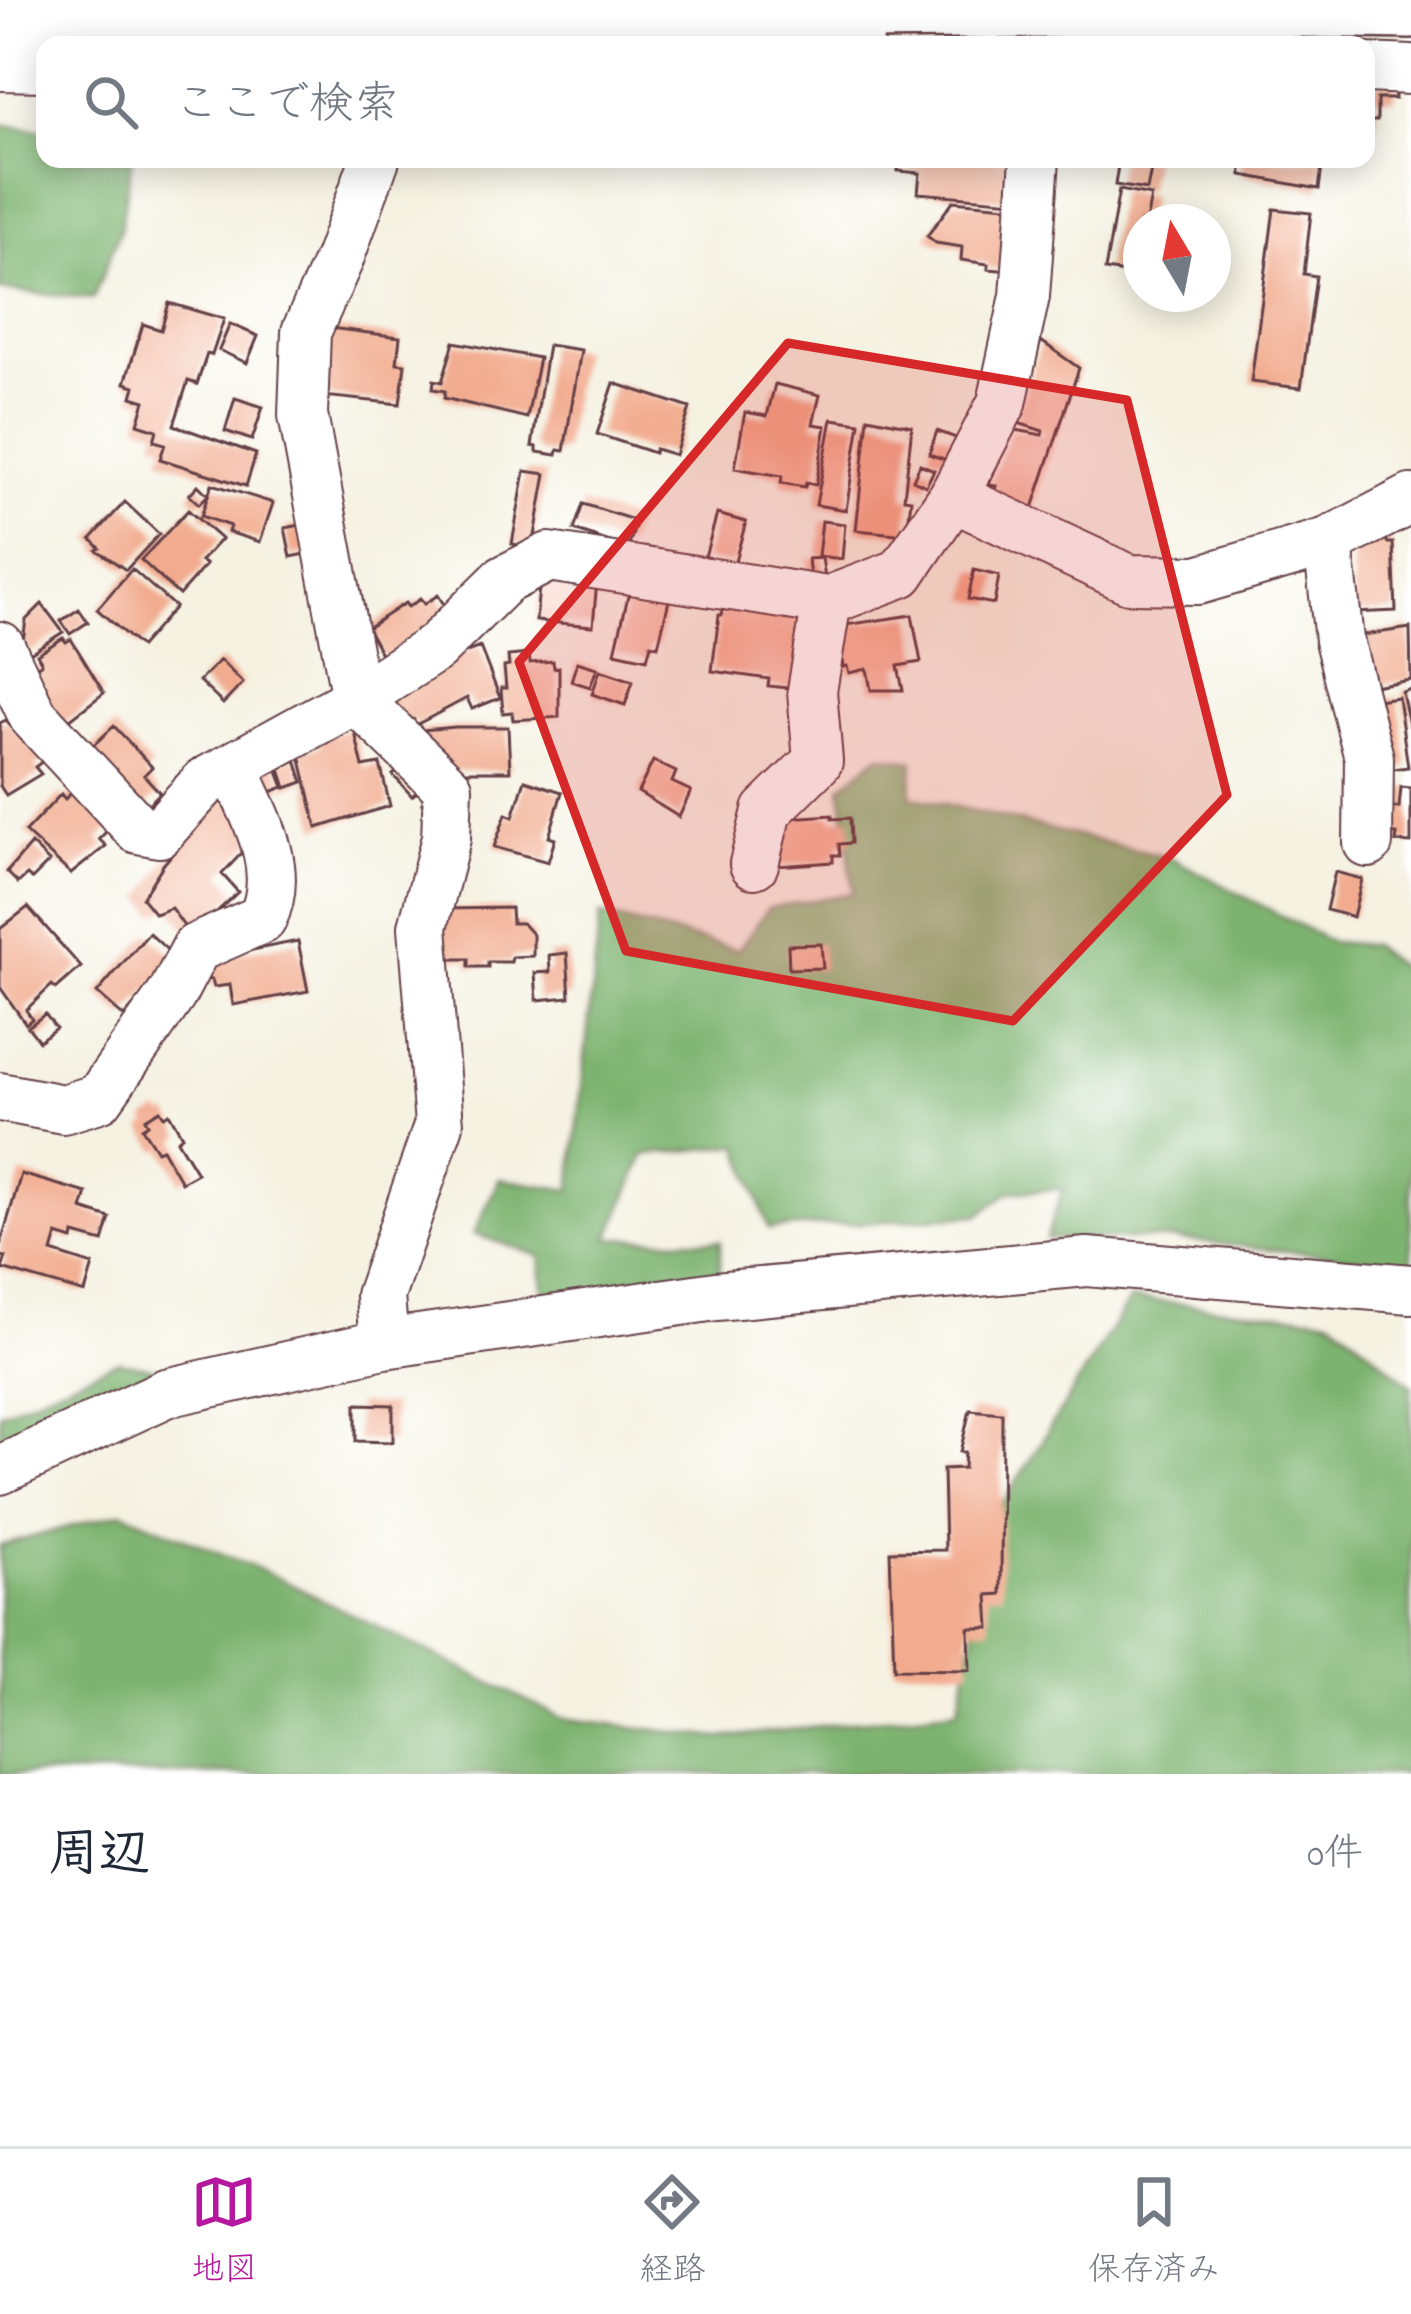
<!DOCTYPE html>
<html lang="ja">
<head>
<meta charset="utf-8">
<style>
	body { margin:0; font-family:"Indie Flower","Klee One",sans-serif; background:#f6f6f7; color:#1f2937 }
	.compass { position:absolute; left:1123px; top:204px; width:108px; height:108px; border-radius:50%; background:#fff; box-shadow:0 6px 30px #0003; rotate:350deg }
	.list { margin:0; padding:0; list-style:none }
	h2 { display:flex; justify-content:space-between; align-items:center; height:156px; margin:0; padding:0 48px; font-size:51px }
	h2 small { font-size:39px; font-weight:400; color:#747a83 }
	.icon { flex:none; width:66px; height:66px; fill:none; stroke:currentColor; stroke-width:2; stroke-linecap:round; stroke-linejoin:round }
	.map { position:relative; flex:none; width:1411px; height:1774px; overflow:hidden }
	.search { position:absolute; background:#fff; box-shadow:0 6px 30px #0003; left:36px; right:36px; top:36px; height:132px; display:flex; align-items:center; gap:30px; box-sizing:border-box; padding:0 42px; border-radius:24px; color:#747a83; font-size:45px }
	.sheet { height:372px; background:#fff }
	nav { display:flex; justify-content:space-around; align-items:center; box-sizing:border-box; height:168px; border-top:3px solid #e0e1e3; background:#fff; font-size:33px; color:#747a83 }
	nav a { display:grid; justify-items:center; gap:6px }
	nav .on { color:#b5179e }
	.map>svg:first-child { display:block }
	.forest { fill:#7db370; stroke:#64694e; stroke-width:3 }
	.building { fill:#f2ab8e }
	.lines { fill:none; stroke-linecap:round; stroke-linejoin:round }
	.minor-casing { stroke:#643f46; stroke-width:52 }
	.major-casing { stroke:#643f46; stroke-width:68 }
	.minor { stroke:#fff; stroke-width:48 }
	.major { stroke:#fff; stroke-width:63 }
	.marked { fill:#d62828; fill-opacity:0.2; stroke:#d62828; stroke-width:9; stroke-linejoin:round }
</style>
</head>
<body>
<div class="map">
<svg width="1411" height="1774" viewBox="0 0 1411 1774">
	<rect width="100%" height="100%" fill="#fff"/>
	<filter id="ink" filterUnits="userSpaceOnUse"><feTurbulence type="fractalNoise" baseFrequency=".00833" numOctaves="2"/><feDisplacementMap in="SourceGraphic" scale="24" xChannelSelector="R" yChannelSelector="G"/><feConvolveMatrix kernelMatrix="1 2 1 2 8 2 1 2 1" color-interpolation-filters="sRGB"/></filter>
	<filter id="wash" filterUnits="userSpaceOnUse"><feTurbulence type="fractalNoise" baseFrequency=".004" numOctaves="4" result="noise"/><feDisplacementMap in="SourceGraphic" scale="48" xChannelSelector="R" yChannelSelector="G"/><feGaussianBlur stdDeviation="2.7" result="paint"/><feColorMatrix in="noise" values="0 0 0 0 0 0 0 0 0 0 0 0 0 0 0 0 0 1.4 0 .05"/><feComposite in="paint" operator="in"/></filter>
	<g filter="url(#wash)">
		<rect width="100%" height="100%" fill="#f5f2e2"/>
		<path class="forest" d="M0 124 45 131V159H132L120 230 93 299 0 290Z
			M880 755 913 761 911 796 1173 859 1331 942 1371 945 1411 976V1264L1171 1239H1046L1063 1189 1009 1192 979 1215 769 1229 739 1145 645 1155 609 1238 720 1241V1276L544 1299 540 1256 474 1234 499 1179 571 1190 600 915 738 950 768 908 853 893 841 787Z
			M1130 1299 1332 1318 1411 1385V1774H0V1546L123 1512 268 1573 562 1718 720 1738 958 1709 1002 1505Z
			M118 1361 168 1371 0 1445V1413Z"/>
		<g id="blocks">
			<path class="building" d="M1366 83H1395V99H1377V121H1366Z
				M777 159H813L812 167Z
				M822 159H844L842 168 821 164Z
				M899 159H1018L1014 201 918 193 920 173 898 171Z
				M1119 159H1153L1147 190 1115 185Z
				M1241 159H1323L1319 189 1242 175Z
				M1119 190 1151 196 1146 222H1141V268L1126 265 1125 273 1105 270Z
				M953 201 1017 207 1013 271 988 269V264L961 260 962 247 936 243 927 236Z
				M1274 209 1311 213 1304 274 1316 276 1301 388 1251 382Z
				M169 303 224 319 212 355 207 354 197 384 188 381 174 425 256 454 246 486 160 459 165 444 154 441 157 430 138 424 145 401 132 397 135 386 125 383 143 324 161 330Z
				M230 324 258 336 247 363 219 350Z
				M330 328 400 337 397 363 405 364 400 404 323 396Z
				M1041 341 1079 368 1033 508 994 495 996 486 989 485 1011 429 1042 435 1043 431 1015 422Z
				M454 342 539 358 527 418 444 398 445 391 433 389 434 380 442 382Z
				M548 345 581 350 564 451 558 450 557 455 537 452V447L532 446Z
				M614 383 690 408 675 455 655 449 654 453 597 434Z
				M775 384 820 395 813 424 826 426 816 485 806 483 805 487 781 483 782 476 735 468 745 412 767 416Z
				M235 398 263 407 252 440 225 431Z
				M868 417 912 426 904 498 911 499 907 535 856 530Z
				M832 419 860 423 846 510 816 505Z
				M937 431 967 442 958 464 929 454Z
				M920 464 934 470 926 486 913 480Z
				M525 471 546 474 533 547 512 544Z
				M212 484 273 503 260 542 228 532 230 526 201 516Z
				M198 485 208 495 199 504 189 495Z
				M125 502 159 534 126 570 97 550 100 548 91 539Z
				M583 504 637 521 628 548 574 530Z
				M188 510 221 539 201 561 206 565 179 595 141 560Z
				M717 514 746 522 734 564 704 560Z
				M822 521 845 524 842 559 818 556Z
				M311 523 316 552 291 557 285 528Z
				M1379 528 1388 543H1393L1396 611 1354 613 1351 546Z
				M822 558 826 584 811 586 808 559Z
				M132 569 175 607 140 647 97 609Z
				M974 570 999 576 994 604 968 599Z
				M540 574 597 580 593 626 536 621Z
				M632 579 672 588 658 646 651 644 647 659 615 652Z
				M438 595 451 616 385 661 367 628 405 603 408 607 420 599 424 604Z
				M724 601 806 616 797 689 768 686 769 679 712 671 719 615H722Z
				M42 604 63 632 30 653 23 641 26 620Z
				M79 609 88 622 70 634 61 621Z
				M912 615 921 662 898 666 903 690H871L867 669 849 673 847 666 843 667 839 626Z
				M1410 628 1411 680 1366 687 1357 636Z
				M63 638 66 642 71 639 104 693 60 727 28 672 42 663 37 654Z
				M480 647 500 698 472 709 467 698 416 725 414 720 401 726 385 695 451 658Z
				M529 654 530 663 553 661 554 668 559 667V717L513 720 512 712 503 713 501 688H506L504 667 509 666 508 656Z
				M220 660 243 683 223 704 199 681Z
				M577 662 597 668 590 687 571 681Z
				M600 670 633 681 625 705 592 694Z
				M1411 689V725H1409L1402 692Z
				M1398 697 1408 767 1386 770 1376 700Z
				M6 720 44 760 35 767 41 774 6 795 0 786V723Z
				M114 726 152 767 144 775 160 793 140 812 85 753Z
				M455 727H508L510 771H451L411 731Z
				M354 728 363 767 380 764 390 806 317 828 299 751 320 746 318 736Z
				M295 757 303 782 286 788 278 763Z
				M653 761 676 772 672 782 691 791 679 817 638 792Z
				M407 763 426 783 412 796 393 775Z
				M275 764 284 787 263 795 254 772Z
				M525 780 562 792 549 837 555 839 548 862 494 847 506 814 513 817Z
				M229 785 254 840 222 874 238 892 191 936 171 908 155 914 142 898 163 865Z
				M1401 787 1411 788V843L1396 842 1397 834 1385 833 1388 807 1399 808Z
				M74 790 111 827 99 839 106 846 71 874 25 832 61 794 65 799Z
				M832 815V819L850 818 851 843 839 844 840 855H833V862L777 866 778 828H789V818Z
				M31 844 49 862 32 879 27 875 18 883 7 872Z
				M1335 872 1362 879 1353 917 1326 910Z
				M28 907 81 967 56 989 52 985 26 1010 32 1019 26 1024 0 987V929Z
				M511 908 512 923H522L533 935V956L512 957 511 962H488V967H469V959H443V909Z
				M149 933 176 958 124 1017 97 993Z
				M298 941 308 991 233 1005 230 985 214 987 212 980 200 978 207 959Z
				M821 944 823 968 789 969 788 945Z
				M567 953 570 997 537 1000 535 973 550 972 549 955Z
				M45 1014 56 1028 39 1041 28 1027Z
				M160 1110 164 1116 169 1113 182 1136 177 1140 197 1173 181 1182 162 1149 157 1151 142 1128 148 1124 145 1119Z
				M21 1174 87 1193 82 1209 110 1218 103 1242 74 1234 73 1240 57 1235 52 1252 93 1265 85 1293 2 1269 6 1257 0 1256V1246Z
				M356 1404 393 1405V1442L356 1441Z
				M970 1410 1002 1413 1001 1594 988 1595 990 1628H969L970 1670 894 1669 890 1551 945 1550 943 1469 964 1468 965 1452H960Z"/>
		</g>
	</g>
	<g filter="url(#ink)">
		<use href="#blocks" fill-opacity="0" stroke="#643f46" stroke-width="3"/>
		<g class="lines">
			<g class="minor-casing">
				<path id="minor" d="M743 32 859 45
					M1107 45 1220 25
					M0 66 45 67
					M1366 68 1411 70
					M375 159 339 259 306 332 303 415 356 699 448 788 446 838 423 927 439 1124 380 1296 384 1344
					M953 497 1129 579 1198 580 1328 542 1411 499
					M1328 542 1339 640 1369 758 1368 843
					M0 646 33 716 138 829 159 833 205 782 356 699 435 648 504 580 549 557 827 601 901 573 953 497 1002 403 1025 296 1035 159
					M754 864 767 811 818 761 812 691 827 601
					M0 1097 63 1109 99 1098 172 994 196 948 262 919C287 868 254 815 233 767
					M0 1470 166 1393 384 1344 716 1296 1087 1262 1411 1289"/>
			</g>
			<g class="major-casing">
				<path id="major" d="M0 12 97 16 1237 4 1411 7"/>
			</g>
			<use href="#minor" class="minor"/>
			<use href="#major" class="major"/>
		</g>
	</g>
	<path class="marked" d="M788 343 1127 400 1227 795 1013 1021 626 951 519 662Z"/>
</svg>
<svg class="compass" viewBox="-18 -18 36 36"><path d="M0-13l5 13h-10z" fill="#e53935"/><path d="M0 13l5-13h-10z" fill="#747a83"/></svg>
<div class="search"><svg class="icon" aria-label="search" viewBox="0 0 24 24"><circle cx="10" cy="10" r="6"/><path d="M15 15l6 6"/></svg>ここで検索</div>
</div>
<section class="sheet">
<h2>周辺<small>0件</small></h2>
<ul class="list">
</ul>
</section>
<nav>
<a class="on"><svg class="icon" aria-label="map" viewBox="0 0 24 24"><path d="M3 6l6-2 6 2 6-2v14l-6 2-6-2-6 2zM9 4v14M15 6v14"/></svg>地図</a>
<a><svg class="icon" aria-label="directions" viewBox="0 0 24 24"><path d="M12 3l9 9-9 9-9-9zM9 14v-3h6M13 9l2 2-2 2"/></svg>経路</a>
<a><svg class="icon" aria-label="saved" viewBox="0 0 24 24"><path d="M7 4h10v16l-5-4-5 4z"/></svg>保存済み</a>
</nav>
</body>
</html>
